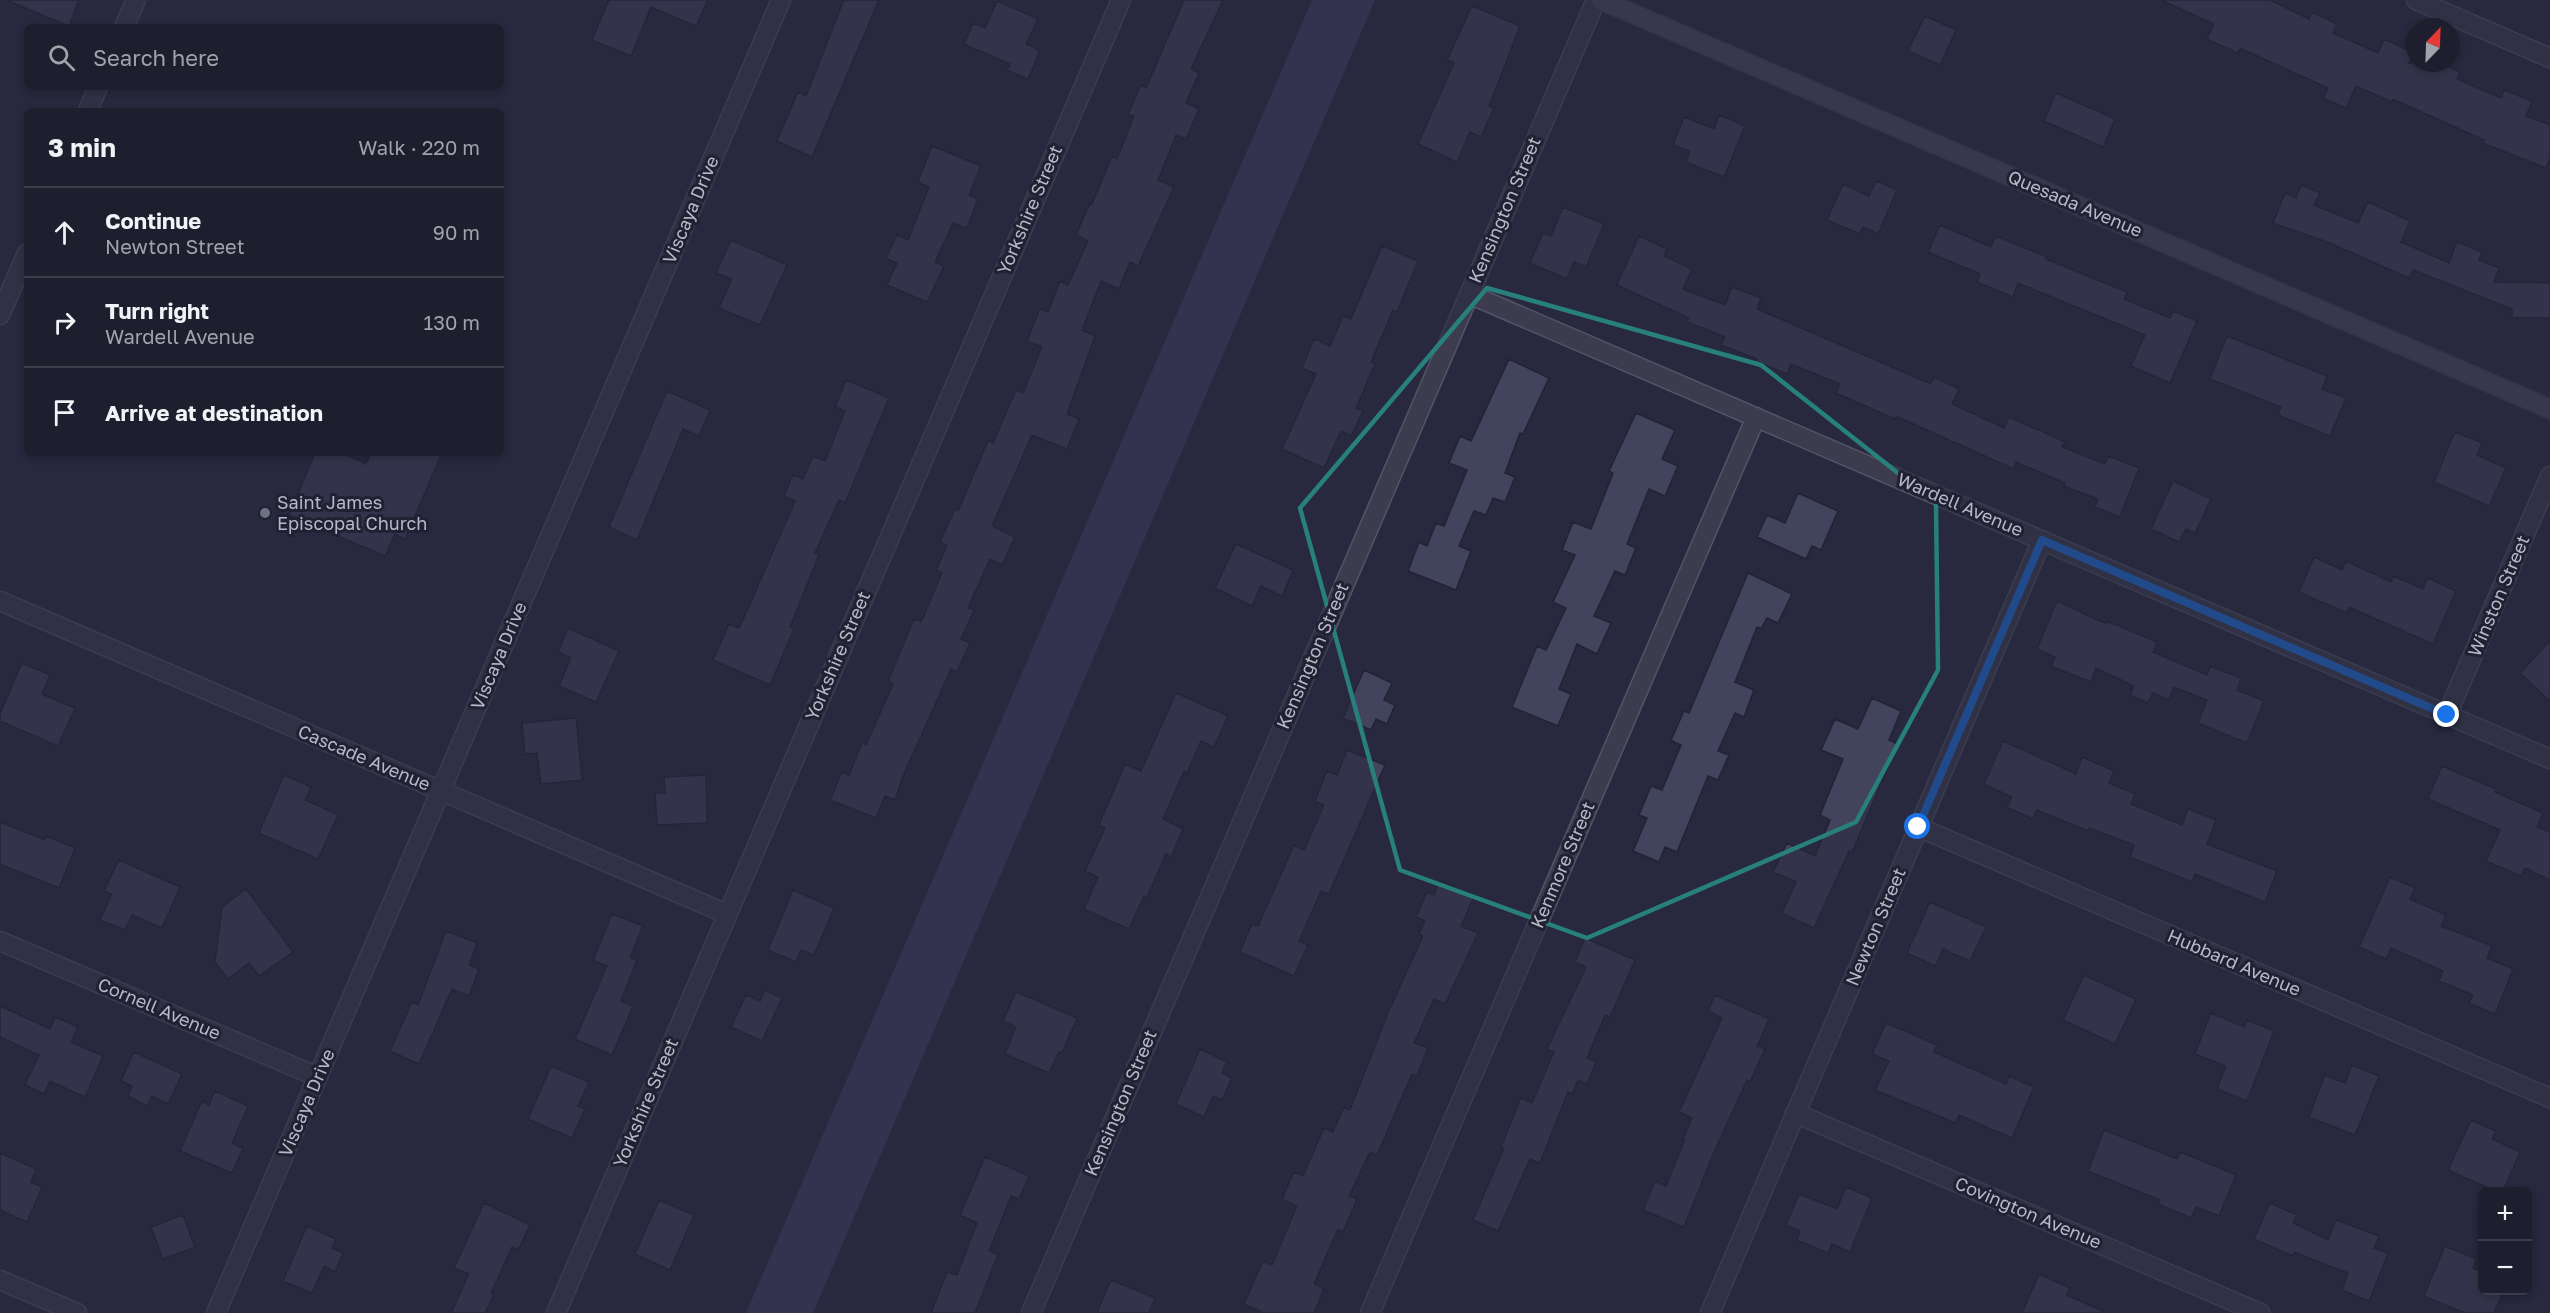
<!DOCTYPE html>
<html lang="en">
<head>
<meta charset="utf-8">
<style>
	body { margin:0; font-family:"Golos Text",sans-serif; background:#2b2b3a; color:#f1f3f6 }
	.controls { position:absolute; right:18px; bottom:18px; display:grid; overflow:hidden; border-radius:9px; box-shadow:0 3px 9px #0003 }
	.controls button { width:54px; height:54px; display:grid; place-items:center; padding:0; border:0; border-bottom:2px solid #3c3c4a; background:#1e1e2e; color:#f1f3f6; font:30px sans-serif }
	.compass { position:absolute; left:2406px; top:18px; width:54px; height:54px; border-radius:50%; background:#1e1e2e; box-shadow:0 3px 9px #0003; rotate:23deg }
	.stop { position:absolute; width:18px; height:18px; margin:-14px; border:4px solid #1a73e8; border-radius:50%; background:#fff }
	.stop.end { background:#1a73e8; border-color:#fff; box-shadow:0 2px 6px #0008 }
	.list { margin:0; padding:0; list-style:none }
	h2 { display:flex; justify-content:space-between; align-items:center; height:78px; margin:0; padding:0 24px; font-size:26px }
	h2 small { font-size:20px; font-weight:400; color:#a1a2aa }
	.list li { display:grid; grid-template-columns:39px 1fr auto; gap:18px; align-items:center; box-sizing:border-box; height:90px; padding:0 24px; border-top:2px solid #3c3c4a }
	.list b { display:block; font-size:22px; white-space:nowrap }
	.list p { margin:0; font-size:20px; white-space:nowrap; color:#a1a2aa }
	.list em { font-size:20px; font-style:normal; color:#a1a2aa }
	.icon { flex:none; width:33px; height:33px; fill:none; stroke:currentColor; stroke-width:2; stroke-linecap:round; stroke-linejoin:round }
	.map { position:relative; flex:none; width:2550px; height:1313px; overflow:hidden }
	.search { position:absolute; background:#1e1e2e; box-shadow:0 3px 9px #0003; left:24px; top:24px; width:480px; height:66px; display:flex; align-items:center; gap:15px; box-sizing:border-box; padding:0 21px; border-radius:9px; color:#a1a2aa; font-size:22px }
	.panel { position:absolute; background:#1e1e2e; box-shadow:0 3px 9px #0003; left:24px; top:108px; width:480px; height:348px; border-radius:9px }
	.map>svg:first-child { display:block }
	.water { fill:#404065 }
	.building { fill:#42435c; stroke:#232335; stroke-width:1.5 }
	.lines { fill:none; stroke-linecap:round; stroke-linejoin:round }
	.street-casing { stroke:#545466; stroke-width:21 }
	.secondary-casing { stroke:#434254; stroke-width:21 }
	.street { stroke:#3c3c4e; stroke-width:18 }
	.secondary { stroke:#4b4a61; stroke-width:18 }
	.route { stroke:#1a73e8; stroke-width:8 }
	.marked { fill:none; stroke:#28807c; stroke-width:4.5; stroke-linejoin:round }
	.worship-dot { fill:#6b7280; stroke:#212133; stroke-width:2 }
	.labels { text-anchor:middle; stroke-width:6; stroke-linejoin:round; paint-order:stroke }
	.street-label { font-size:18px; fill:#b9b8c9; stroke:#212133 }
	.poi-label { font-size:18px; fill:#b9b8c9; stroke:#212133; text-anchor:start }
</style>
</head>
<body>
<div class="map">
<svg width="2550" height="1313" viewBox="0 0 2550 1313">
	<rect width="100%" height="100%" fill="#28283e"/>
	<path class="water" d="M1312 0H1375L813 1313H746Z"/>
	<path class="building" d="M6 0H79L69 26Z
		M609 0H708L696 26 651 7 631 56 592 40Z
		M844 0H879L812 157 777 141 798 92 806 96Z
		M1184 0H1223L1191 69 1199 73 1186 103 1199 109 1186 139 1176 135 1158 180 1174 187 1138 266 1130 262 1119 289 1101 281 1082 330 1095 336 1067 414 1079 419 1067 449 1032 435 992 526 1015 537 1002 565 990 559 968 608 974 610 961 639 970 643 957 672 951 669 903 776 895 800 885 796 876 818 830 800 842 772 849 775 862 743 866 745 893 684 888 681 914 619 921 622 942 573 936 570 947 546 940 542 955 509 958 511 988 441 993 443 1016 390 1023 393 1042 347 1027 341 1040 309 1048 312 1060 281 1068 285 1088 241 1076 235 1090 203 1092 204 1112 156 1117 159 1134 116 1128 114 1141 85 1146 88Z
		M2161 0H2270L2309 19 2312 12 2337 24 2333 33 2378 53 2384 39 2414 53 2409 63H2439L2460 72 2457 79 2501 98 2504 90 2532 101 2526 116 2550 125V157L2546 168 2483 143 2484 140 2393 99 2392 102 2356 86 2346 108 2323 98 2328 88 2240 48 2238 53 2207 39 2214 24Z
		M997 1 1038 19 1026 44 1040 51 1028 79 1007 70 1010 64 964 44 973 23 985 28Z
		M1472 6 1520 26 1489 106 1494 108 1481 137 1470 132 1457 162 1418 144 1454 63 1447 60Z
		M1925 16 1956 30 1940 65 1908 51Z
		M2056 93 2115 119 2103 147 2044 121Z
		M1719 115 1745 126 1724 177 1686 162 1690 151 1673 145 1684 117 1714 129Z
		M932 146 981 166 969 195 978 199 967 228 953 223 935 262 944 266 927 302 887 285 897 263 886 258 897 235 908 240 929 187 918 182Z
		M1876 181 1897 190 1878 234 1863 227 1860 234 1827 220 1843 184 1869 196Z
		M2301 185 2320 193 2314 205 2358 223 2368 202 2410 221 2401 242 2449 263 2457 242 2482 252 2479 260 2499 268 2494 282 2550 283V318H2512V309L2413 270 2409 278 2330 243 2273 223 2285 193 2296 198Z
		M1563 207 1604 224 1586 267 1574 262 1567 279 1530 263 1543 233 1551 236Z
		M1940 225 1991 247 1996 236 2047 257 2046 259 2127 292 2124 299 2170 318 2173 311 2197 321 2170 383 2131 366 2145 335 2018 283 2013 297 1977 282 1980 274 1928 252Z
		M1639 236 1667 249 1664 256 1692 269 1683 289 1725 305 1732 287 1761 298 1757 309 1931 384 1934 377 1959 389 1952 404 2004 428 2009 417 2065 442 2062 447 2105 464 2108 456 2139 468 2120 517 2095 507 2098 499 2064 486 2065 483 2016 462 2014 469 1896 416 1895 419 1836 393 1840 384 1791 364 1787 374 1756 361 1757 359 1721 345 1725 337 1687 322 1689 318 1617 285Z
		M731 240 787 265 760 325 719 308 732 279 716 273Z
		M1382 246 1418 261 1397 312 1393 310 1371 362 1375 364 1356 408 1363 411 1351 436 1341 431 1324 468 1282 449 1316 374 1302 368 1314 339 1330 346 1343 316 1351 319Z
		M2227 336 2327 376 2322 389 2346 398 2330 436 2278 415 2281 407 2210 379Z
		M1509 359 1549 378 1523 434 1520 433 1505 473 1515 477 1505 502 1493 498 1486 515 1474 511 1459 546 1471 551 1456 590 1408 571 1419 542 1427 546 1436 523 1444 526 1467 470 1449 463 1460 436 1471 441Z
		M846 380 889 398 845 503 839 500 815 553 819 555 790 627 794 629 770 685 713 660 729 624 739 628 748 609 795 501 784 496 793 475 803 479 813 456 825 461 845 411 835 407Z
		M667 391 710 410 699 436 683 429 637 540 609 527Z
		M1636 413 1675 430 1662 459 1678 466 1665 496 1649 489 1627 544 1636 548 1625 575 1615 571 1594 616 1611 623 1597 654 1577 644 1559 689 1571 694 1558 726 1512 707 1537 646 1546 650 1566 608 1553 602 1575 555 1562 550 1573 522 1591 529 1613 473 1609 471Z
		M2455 432 2482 443 2477 455 2506 468 2489 506 2434 482Z
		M315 453H342L366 464 371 453H442L405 539 395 534 385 556 289 515Z
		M2173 481 2211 499 2195 533 2186 529 2179 542 2151 529Z
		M1798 493 1838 511 1821 550 1812 546 1806 559 1757 537 1767 515 1785 523Z
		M1236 544 1293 570 1282 596 1261 586 1252 606 1215 588Z
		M2314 557 2342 570 2346 561 2391 582 2393 576 2423 589 2428 578 2456 591 2433 644 2349 607 2347 613 2299 592Z
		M1748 573 1792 594 1778 623 1767 618 1761 629 1757 627 1735 682 1754 690 1744 717 1735 713 1718 751 1729 755 1718 780 1708 776 1677 852 1665 847 1659 862 1633 851 1647 818 1639 815 1651 786 1662 790 1681 745 1671 740 1684 711 1689 713Z
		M2057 601 2106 624 2107 621 2157 642 2153 652 2207 675 2210 666 2241 678 2237 690 2264 701 2247 743 2198 723 2207 700 2174 687 2169 700 2153 693 2148 703 2130 695 2134 686 2096 668 2091 682 2051 666 2055 657 2037 649Z
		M568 628 619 651 596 702 559 686 571 658 558 652Z
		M2550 641V701L2520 673Z
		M22 663 50 675 42 694 75 708 58 746 0 721V714Z
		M1364 670 1392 683 1384 700 1395 705 1387 724 1376 719 1371 730 1343 718Z
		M1176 693 1228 716 1214 747 1201 741 1187 773 1184 771 1163 819 1183 829 1171 857 1166 854 1147 897 1144 896 1129 929 1084 909 1098 877 1085 871 1105 828 1099 825 1125 764 1141 771Z
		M1872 698 1901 711 1889 740 1898 744 1852 852 1849 851 1814 928 1782 913 1796 882 1773 872 1787 843 1815 856 1830 820 1820 815 1843 759 1821 750 1835 719 1858 729Z
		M576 718 582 780 541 784 537 753 525 754 522 723Z
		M2003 741 2076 774 2082 757 2114 771 2109 783 2135 794 2131 804 2182 825 2188 809 2216 820 2207 844 2277 871 2265 902 2195 874 2192 882 2130 857 2134 845 2089 828 2088 831 2037 810 2033 819 2007 807 2012 797 1984 784Z
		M1347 750 1385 765 1329 894 1321 891 1299 941 1308 945 1294 976 1240 952 1252 924 1258 926 1294 845 1304 850 1324 805 1315 801 1327 771 1337 775Z
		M2442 766 2496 789 2495 792 2543 813 2537 827 2550 832V880L2525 868 2521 876 2486 861 2500 830 2428 799Z
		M284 775 311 787 305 800 338 815 318 859 259 833Z
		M706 775 707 823 657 825 655 793H665L664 777Z
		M0 822 45 840 46 836 75 848 59 888 0 864Z
		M119 860 180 887 162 928 132 915 125 930 100 920 112 894 104 891Z
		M2390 877 2415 888 2410 899 2446 915 2441 926 2492 946 2487 958 2513 969 2495 1014 2469 1003 2473 995 2439 981 2443 971 2391 948 2386 959 2359 947Z
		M1440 881 1474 896 1461 926 1478 933 1445 1004 1434 999 1414 1043 1428 1048 1417 1076 1412 1074 1377 1155 1370 1152 1349 1196 1357 1199 1343 1232 1338 1229 1314 1284 1324 1289 1314 1313H1264L1244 1304 1263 1261 1272 1265 1297 1206 1282 1199 1294 1172 1303 1176 1324 1128 1333 1132 1344 1107 1350 1110 1387 1015 1423 936 1419 934 1425 921 1416 917 1427 892 1434 895Z
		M246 889 293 952 259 976 249 963 228 979 215 962 222 907Z
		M793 890 834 908 814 955 801 950 796 962 768 950Z
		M1930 902 1986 927 1970 961 1943 949 1935 966 1907 953Z
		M612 914 643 926 630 958 637 960 621 1001 633 1006 612 1055 575 1039 607 966 593 960Z
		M446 931 477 943 469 965 479 969 469 996 452 989 419 1064 390 1051 412 1002 418 1005Z
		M1585 938 1635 960 1610 1017 1605 1015 1587 1058 1596 1062 1587 1084 1578 1080 1572 1094 1568 1092 1540 1163 1530 1159 1498 1231 1473 1220 1504 1148 1501 1147 1521 1098 1532 1103 1554 1052 1547 1049 1586 967 1575 962Z
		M2084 975 2136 999 2115 1044 2063 1020Z
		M765 990 782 998 762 1041 731 1027 746 995 760 1001Z
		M1016 992 1077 1018 1062 1053 1059 1052 1049 1073 1005 1054 1016 1027 1003 1021Z
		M1715 995 1769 1019 1757 1046 1765 1049 1750 1082 1747 1080 1714 1152 1684 1227 1643 1210 1655 1181 1666 1186 1685 1139H1683L1692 1118 1679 1112 1722 1018 1708 1011Z
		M0 1006 50 1029 55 1017 78 1027 71 1042 103 1056 85 1097 50 1081 44 1094 25 1085 39 1055 0 1037Z
		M2211 1013 2244 1027 2247 1020 2274 1031 2247 1101 2217 1089 2226 1066 2195 1054Z
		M1886 1023 1937 1045 1934 1052 2006 1084 2009 1076 2034 1087 2012 1138 1959 1115 1956 1123 1875 1090 1889 1061 1872 1054Z
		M1200 1049 1227 1062 1222 1073 1232 1078 1222 1100 1213 1096 1204 1117 1176 1104Z
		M134 1052 182 1074 168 1104 152 1096 147 1106 128 1096 132 1086 121 1081Z
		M2352 1065 2379 1076 2355 1135 2309 1117 2325 1075 2345 1083Z
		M551 1066 589 1082 578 1106 585 1109 572 1138 528 1119Z
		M215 1091 248 1106 232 1143 243 1148 232 1173 180 1151 202 1101 209 1105Z
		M2471 1120 2496 1131 2492 1139 2520 1152 2503 1191H2495L2448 1170Z
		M2104 1130 2177 1159 2180 1152 2236 1175 2219 1216 2196 1207 2191 1218 2158 1204 2160 1200 2088 1171Z
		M0 1153 36 1169 31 1182 42 1187 27 1222 0 1210Z
		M985 1157 1029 1176 1019 1199 1011 1196 989 1251 998 1254 975 1313H931L947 1272 957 1275 977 1223 960 1215Z
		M1846 1187 1872 1198 1850 1252 1832 1244 1828 1253 1797 1240 1800 1231 1786 1225 1799 1194 1837 1209Z
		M659 1200 694 1215 670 1270 635 1254Z
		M484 1203 530 1225 518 1250 512 1247 491 1293 494 1294 485 1313H451L469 1274 454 1268Z
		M2270 1203 2297 1215 2293 1223 2328 1240 2336 1220 2379 1236 2374 1248 2388 1253 2369 1301 2342 1290 2348 1273 2294 1252 2293 1256 2254 1239Z
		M183 1215 195 1247 163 1259 151 1227Z
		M307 1226 336 1239 332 1248 343 1253 335 1272 324 1266 312 1293 283 1281Z
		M2445 1246 2476 1259 2473 1268 2482 1272V1290H2504L2494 1313H2465L2424 1296Z
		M2039 1274 2070 1288 2066 1295 2107 1313H2022Z
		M1111 1280 1155 1298 1149 1313H1097Z"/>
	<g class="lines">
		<g class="street-casing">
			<path id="street" d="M2416 0 2550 58
				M124 27 136 0
				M88 111 98 87
				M1469 294 2550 759
				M0 315 27 253
				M0 601 727 914
				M2447 715 2550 476
				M1918 827 2550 1098
				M0 941 318 1077
				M1795 1113 2260 1313
				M0 1280 77 1313
				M216 1313 781 0
				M556 1313 1121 0
				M1031 1313 1596 0
				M1370 1313 1756 417
				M1710 1313 2042 540"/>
		</g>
		<g class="secondary-casing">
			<path id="secondary" d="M1601 0 2550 409"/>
		</g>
		<use href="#street" class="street"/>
		<use href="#secondary" class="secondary"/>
	</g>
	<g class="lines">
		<path class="route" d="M1918 827 2042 540 2447 715"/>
	</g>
	<path d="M0 0H2550V1313H0ZM1487 288 1761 365 1936 503 1938 670 1856 822 1587 938 1400 870 1300 508Z" fill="#28283e" fill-opacity=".55" fill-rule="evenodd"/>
	<path class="marked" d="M1487 288 1761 365 1936 503 1938 670 1856 822 1587 938 1400 870 1300 508Z"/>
	<circle class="worship-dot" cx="265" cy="513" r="6"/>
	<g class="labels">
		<g class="street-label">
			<text transform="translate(2075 204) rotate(23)" y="6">Quesada Avenue</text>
			<text transform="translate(691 210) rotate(-67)" y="6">Viscaya Drive</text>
			<text transform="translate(1030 210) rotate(-67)" y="6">Yorkshire Street</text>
			<text transform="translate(1505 210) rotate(-67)" y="6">Kensington Street</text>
			<text transform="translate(1960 505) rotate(23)" y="6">Wardell Avenue</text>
			<text transform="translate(2499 596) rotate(-67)" y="6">Winston Street</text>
			<text transform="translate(499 656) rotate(-67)" y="6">Viscaya Drive</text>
			<text transform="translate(838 656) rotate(-67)" y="6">Yorkshire Street</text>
			<text transform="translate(1313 656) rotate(-67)" y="6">Kensington Street</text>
			<text transform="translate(364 758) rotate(23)" y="6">Cascade Avenue</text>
			<text transform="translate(1563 865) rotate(-67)" y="6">Kenmore Street</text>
			<text transform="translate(1876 927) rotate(-67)" y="6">Newton Street</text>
			<text transform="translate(2234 963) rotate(23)" y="6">Hubbard Avenue</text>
			<text transform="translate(159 1009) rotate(23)" y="6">Cornell Avenue</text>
			<text transform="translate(307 1103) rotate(-67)" y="6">Viscaya Drive</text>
			<text transform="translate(646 1103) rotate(-67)" y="6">Yorkshire Street</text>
			<text transform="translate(1121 1103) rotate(-67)" y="6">Kensington Street</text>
			<text transform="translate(2028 1213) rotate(23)" y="6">Covington Avenue</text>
		</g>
		<g class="poi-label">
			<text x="277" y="509">Saint James<tspan x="277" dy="21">Episcopal Church</tspan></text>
		</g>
	</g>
</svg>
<div class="controls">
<button>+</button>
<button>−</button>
</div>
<svg class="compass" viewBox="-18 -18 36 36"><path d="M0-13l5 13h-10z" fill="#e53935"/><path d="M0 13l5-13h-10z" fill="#a1a2aa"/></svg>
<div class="stop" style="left:1918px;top:827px"></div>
<div class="stop end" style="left:2447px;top:715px"></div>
<div class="search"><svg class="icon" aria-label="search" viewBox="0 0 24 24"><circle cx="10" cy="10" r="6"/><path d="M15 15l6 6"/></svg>Search here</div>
<section class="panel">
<h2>3 min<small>Walk · 220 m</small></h2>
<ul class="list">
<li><svg class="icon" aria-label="ahead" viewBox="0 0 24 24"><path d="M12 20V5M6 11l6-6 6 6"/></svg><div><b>Continue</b><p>Newton Street</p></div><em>90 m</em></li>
<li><svg class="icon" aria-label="right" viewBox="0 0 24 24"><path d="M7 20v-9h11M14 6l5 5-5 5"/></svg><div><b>Turn right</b><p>Wardell Avenue</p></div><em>130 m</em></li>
<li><svg class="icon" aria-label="arrive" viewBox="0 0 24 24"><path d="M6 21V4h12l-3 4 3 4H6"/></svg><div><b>Arrive at destination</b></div></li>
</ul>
</section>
</div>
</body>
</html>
